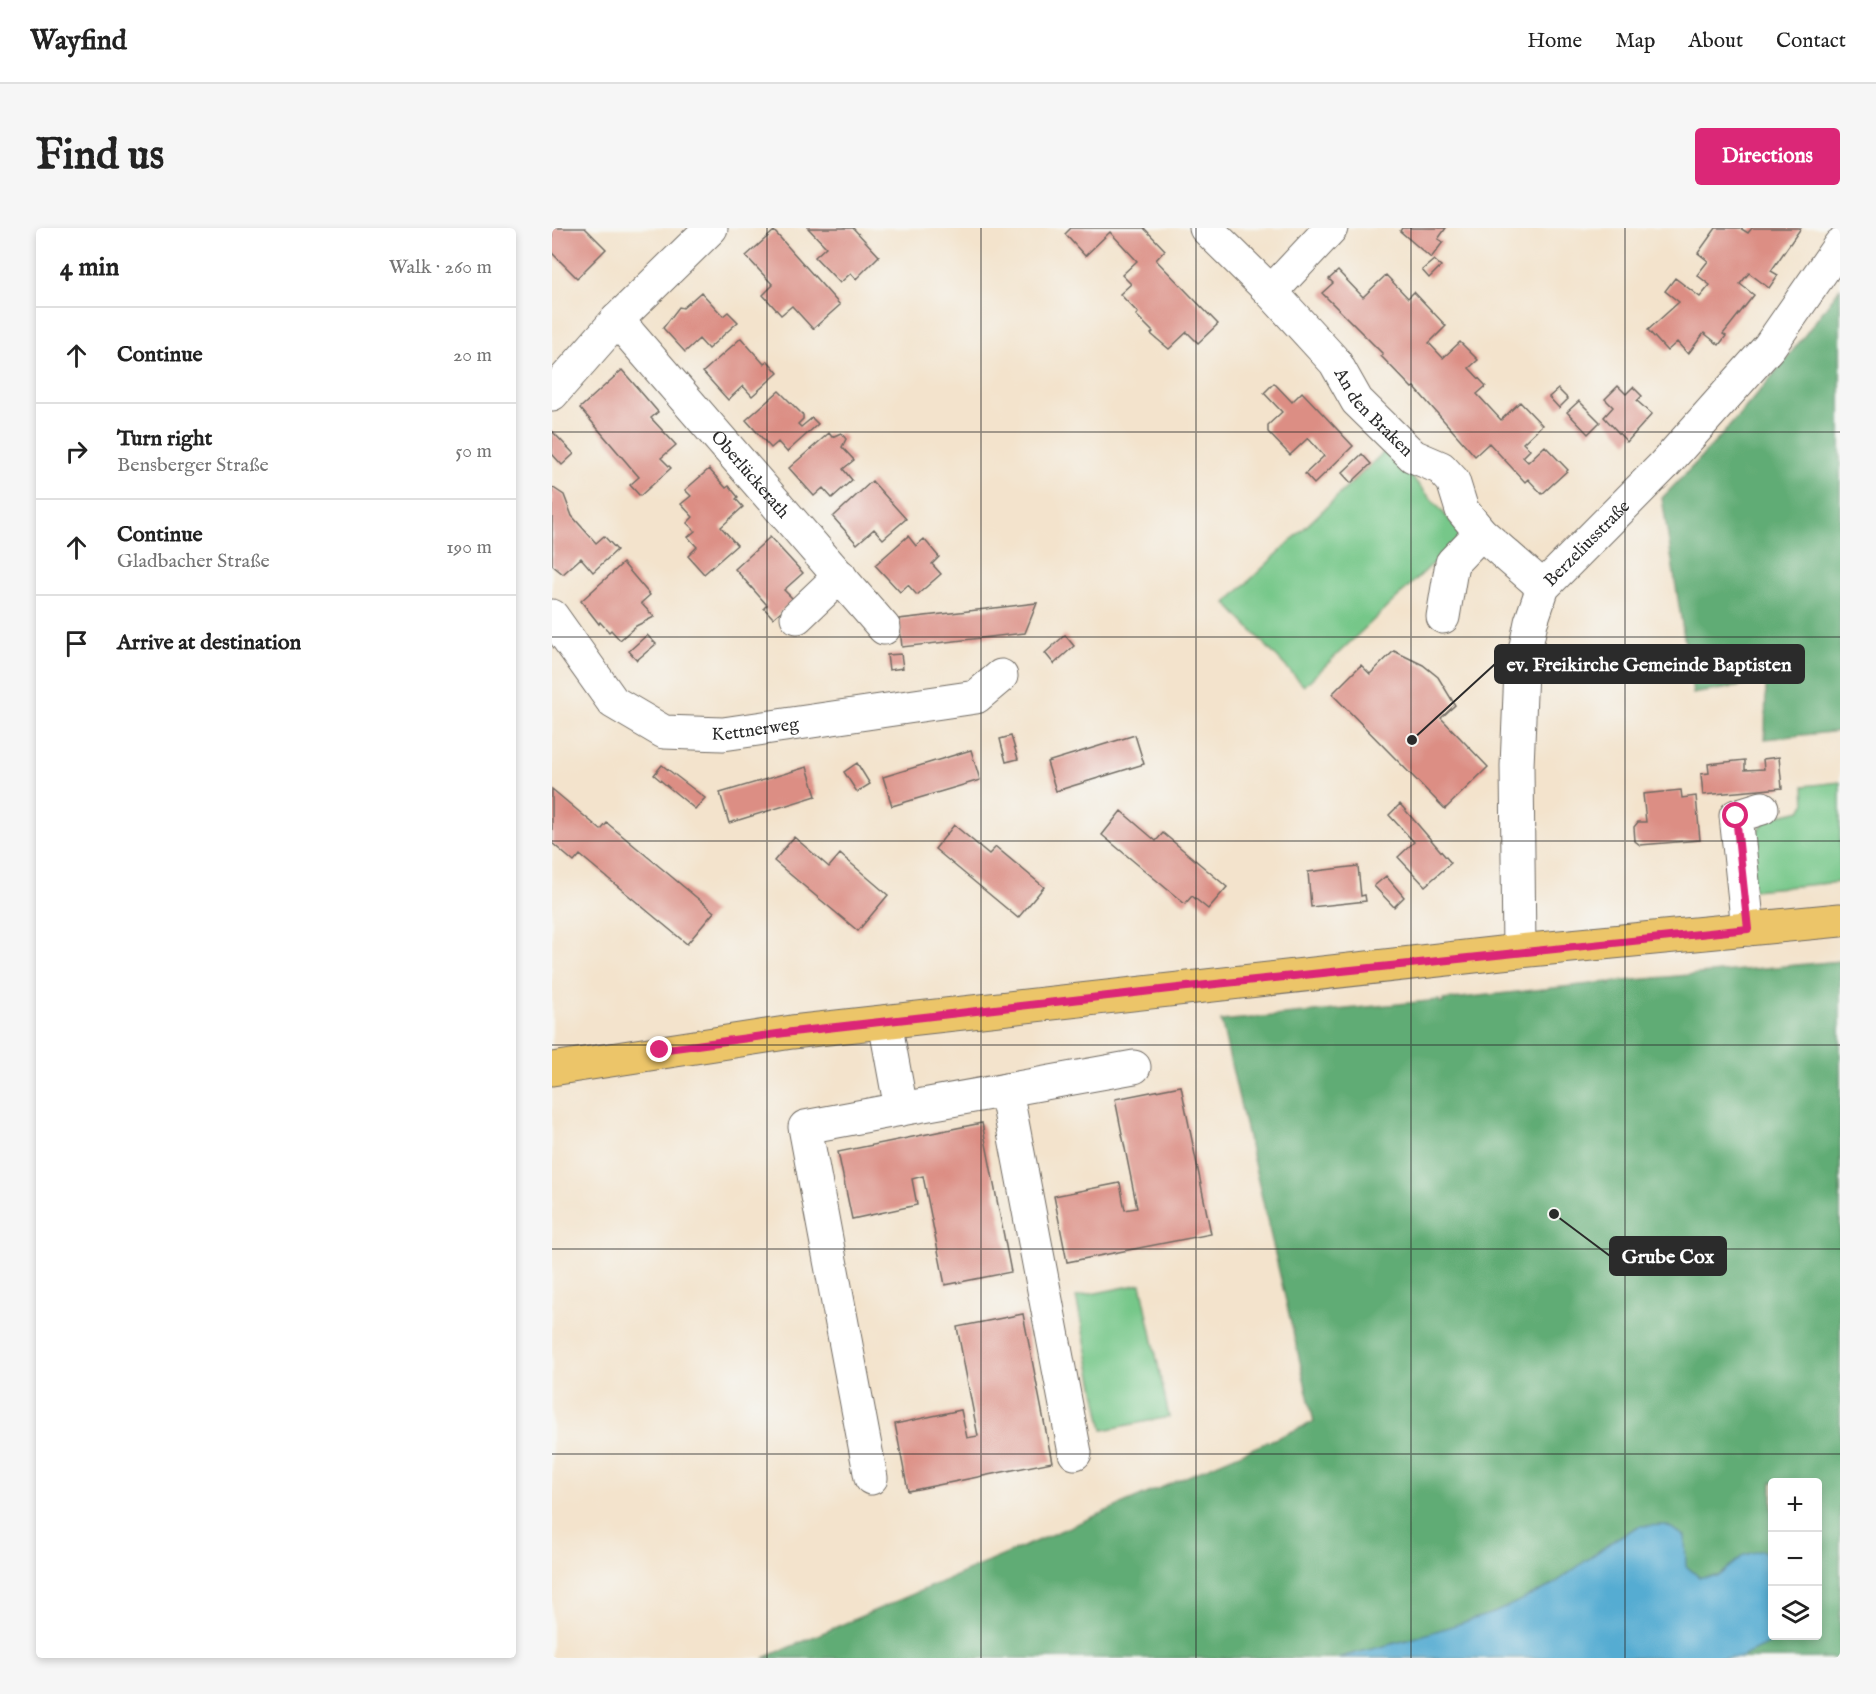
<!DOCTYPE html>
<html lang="en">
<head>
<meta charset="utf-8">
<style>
	body { margin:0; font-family:"IM FELL English",serif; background:#f6f6f6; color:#222 }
	.controls { position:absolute; right:18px; bottom:18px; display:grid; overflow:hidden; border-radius:6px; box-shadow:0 3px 9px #0003 }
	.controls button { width:54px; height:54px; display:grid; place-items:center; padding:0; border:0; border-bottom:2px solid #e0e0e0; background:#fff; color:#222; font:30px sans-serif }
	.stop { position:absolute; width:18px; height:18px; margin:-14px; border:4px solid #db2777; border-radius:50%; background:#fff }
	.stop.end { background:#db2777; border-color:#fff; box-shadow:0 2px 6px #0008 }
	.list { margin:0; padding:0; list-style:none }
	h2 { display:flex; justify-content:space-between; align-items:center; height:78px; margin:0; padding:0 24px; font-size:26px }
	h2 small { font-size:20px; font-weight:400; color:#767676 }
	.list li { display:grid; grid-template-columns:39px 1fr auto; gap:18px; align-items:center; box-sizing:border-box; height:96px; padding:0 24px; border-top:2px solid #e0e0e0 }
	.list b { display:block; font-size:22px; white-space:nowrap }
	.list p { margin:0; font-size:20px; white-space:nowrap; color:#767676 }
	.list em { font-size:20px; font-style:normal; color:#767676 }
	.icon { flex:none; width:33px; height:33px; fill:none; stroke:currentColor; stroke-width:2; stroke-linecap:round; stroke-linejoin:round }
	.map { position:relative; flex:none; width:1288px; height:1430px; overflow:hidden; border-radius:6px }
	header { display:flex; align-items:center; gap:36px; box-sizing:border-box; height:84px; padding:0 30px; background:#fff; border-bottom:2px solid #e0e0e0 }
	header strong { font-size:28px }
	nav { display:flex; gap:33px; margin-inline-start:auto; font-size:21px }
	.intro { display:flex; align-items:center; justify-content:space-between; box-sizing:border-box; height:144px; padding:0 36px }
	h1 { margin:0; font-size:42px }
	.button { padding:15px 27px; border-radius:6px; background:#db2777; color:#fff; font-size:21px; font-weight:700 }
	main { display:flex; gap:36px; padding:0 36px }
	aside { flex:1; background:#fff; border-radius:6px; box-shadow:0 3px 9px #0003 }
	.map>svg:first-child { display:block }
	.green { fill:#76c789; stroke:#50795a; stroke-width:1.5 }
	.forest { fill:#60ac75; stroke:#466c50; stroke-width:1.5 }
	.water { fill:#55acd2; stroke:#406c7e; stroke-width:1.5 }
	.building { fill:#dc8e84 }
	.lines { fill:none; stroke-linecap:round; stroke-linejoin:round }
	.minor-casing { stroke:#716b63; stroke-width:35 }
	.major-casing { stroke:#716b63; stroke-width:35 }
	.minor { stroke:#fff; stroke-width:33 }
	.major { stroke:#ecc569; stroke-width:33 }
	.route { stroke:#db2777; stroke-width:8 }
	.grid { fill:none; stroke:#2b2b2b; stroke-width:1.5; stroke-opacity:0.55 }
	.labels { text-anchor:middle; stroke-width:5; stroke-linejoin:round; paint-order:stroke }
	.street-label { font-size:18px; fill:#2b2b2b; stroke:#f6f6f2 }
	.leader { fill:none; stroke:#2b2b2b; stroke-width:2 }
	.callout-dot { fill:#2b2b2b; stroke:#f6f6f2; stroke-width:2 }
	.callout { fill:#2b2b2b; stroke:#2b2b2b; stroke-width:2 }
	.callout-label { font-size:20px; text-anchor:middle; font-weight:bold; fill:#fff }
</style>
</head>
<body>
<header>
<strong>Wayfind</strong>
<nav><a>Home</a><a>Map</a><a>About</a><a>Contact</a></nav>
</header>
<div class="intro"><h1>Find us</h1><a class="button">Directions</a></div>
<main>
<aside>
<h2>4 min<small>Walk · 260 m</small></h2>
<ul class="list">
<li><svg class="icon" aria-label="ahead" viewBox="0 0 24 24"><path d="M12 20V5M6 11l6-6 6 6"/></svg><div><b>Continue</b></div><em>20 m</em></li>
<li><svg class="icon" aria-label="right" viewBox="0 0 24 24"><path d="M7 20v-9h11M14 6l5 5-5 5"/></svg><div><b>Turn right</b><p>Bensberger Straße</p></div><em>50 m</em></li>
<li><svg class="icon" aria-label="ahead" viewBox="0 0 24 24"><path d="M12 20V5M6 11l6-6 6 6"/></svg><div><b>Continue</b><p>Gladbacher Straße</p></div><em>190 m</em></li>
<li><svg class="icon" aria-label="arrive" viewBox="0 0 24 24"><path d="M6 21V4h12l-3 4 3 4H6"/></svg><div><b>Arrive at destination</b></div></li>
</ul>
</aside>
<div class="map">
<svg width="1288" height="1430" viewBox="0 0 1288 1430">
	<rect width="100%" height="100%" fill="#f6f6f2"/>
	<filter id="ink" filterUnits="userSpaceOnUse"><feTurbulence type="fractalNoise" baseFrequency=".0167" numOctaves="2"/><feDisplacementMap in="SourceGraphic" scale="12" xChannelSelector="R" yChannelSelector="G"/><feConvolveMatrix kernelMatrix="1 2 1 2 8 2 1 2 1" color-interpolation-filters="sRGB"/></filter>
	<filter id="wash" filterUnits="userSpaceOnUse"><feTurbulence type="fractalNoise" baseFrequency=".008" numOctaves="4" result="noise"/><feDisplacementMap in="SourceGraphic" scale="24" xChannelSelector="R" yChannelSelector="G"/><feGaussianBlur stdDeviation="1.35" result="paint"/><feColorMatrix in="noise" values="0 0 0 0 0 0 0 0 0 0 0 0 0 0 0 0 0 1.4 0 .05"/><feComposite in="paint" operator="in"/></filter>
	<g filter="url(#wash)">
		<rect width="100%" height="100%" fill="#f3e3cc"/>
		<path class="green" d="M835 221 911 307 752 458 674 375Z
			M1288 554V654L1201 662 1197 613 1216 590 1249 582 1253 576 1252 558Z
			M589 1056 617 1189 551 1202 524 1069Z"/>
		<path class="forest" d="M1288 60V503L1213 511 1214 454 1141 466 1110 270C1176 204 1234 135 1288 60Z
			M1288 733V1430H1187L1229 1408H1266V1254H1220V1329L1210 1323 1193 1327 1166 1348 1147 1349 1087 1298C1056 1315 1030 1339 1000 1357 944 1393 850 1413 785 1430H212L762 1194 669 793 887 772 888 775H891V772L1057 754 1058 757 1061 754Z"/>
		<path class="water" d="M1114 1297 1133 1308 1134 1338 1147 1349 1166 1348 1192 1327 1210 1322 1220 1329V1408H1229L1225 1412 1187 1430H785L859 1411 944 1384 999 1358 1065 1310 1087 1298Z"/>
		<g id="blocks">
			<path class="building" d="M0 0H33L54 21 25 50 0 25Z
				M256 0H301L327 28 304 51 299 45 288 55 263 29 274 19Z
				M519 0H592L613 22 604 32 666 96 646 115 635 104 617 121 599 106 601 104 584 87 586 85 568 66 579 56 570 47 585 33 558 4 533 28 513 6Z
				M850 0H894L886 11 891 14 879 30 848 3Z
				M1164 0H1188L1196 5 1200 0H1249L1219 43 1226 47 1217 60 1197 45 1188 56 1202 67 1171 106 1174 108 1167 117 1152 105 1136 126 1125 114 1115 123 1096 102 1127 74 1113 63 1123 50 1148 69 1158 57 1145 47 1156 33 1146 25Z
				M222 3 288 77 261 101 240 78 229 87 211 67 221 57 194 28Z
				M882 32 889 38 877 50 870 42Z
				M786 43 811 69 834 47 856 70 862 64 894 98 877 115 891 130 908 114 926 132 917 140 934 158 925 166 949 192 968 174 990 197 971 215 978 222 971 229 976 234 993 218 1016 242 990 266 976 251 973 254 937 215 923 228 862 159 860 160 829 128 831 126 770 65 781 55 777 51Z
				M149 64 171 88 176 84 186 94 156 121 147 111 133 124 111 100 127 79 131 80Z
				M189 110 212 136 216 133 226 145 200 168 191 158 176 172 151 144Z
				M70 142 106 184 99 190 124 217 109 230 119 240 88 268 78 257 87 249 28 180Z
				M722 155 740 174 750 164 801 218 762 256 753 246 772 228 756 210 738 227 716 204V197L730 184 712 165Z
				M1066 158 1074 166 1081 159 1090 168 1085 173 1100 186 1075 214 1052 189 1061 179 1053 171Z
				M1006 161 1016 171 1007 180 997 169Z
				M227 163 251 187V191L246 196 249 199 260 190 266 196 235 224 226 214 219 220 194 192Z
				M1027 173 1048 194 1036 206 1015 184Z
				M0 203 22 226 10 237 0 226Z
				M277 205 280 209 289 205 294 211 290 219 302 232 291 241 300 252 280 270 271 260 262 268 237 240Z
				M810 226 819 236 799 255 790 245Z
				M157 241 174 260 177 258 186 269 184 271 191 279 169 299 185 317 152 346 136 328 145 319 136 309 143 303 135 295 141 289 129 276 139 268 133 262Z
				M320 253 354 291 331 311 322 301 305 316 281 289Z
				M0 259 12 267 20 288 44 315 52 308 65 322 41 344 29 330 11 346 0 337Z
				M356 308 364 318 372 311 387 329 380 336 389 346 365 367 356 357 348 364 323 337Z
				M218 309 251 345 232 362 242 372 221 390 212 380 215 377 183 341Z
				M71 335 98 367 89 375 102 389 84 398 68 412 59 402 57 404 48 394 47 396 29 373Z
				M485 375 473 405 350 419 347 391Z
				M95 407 104 416 85 432 77 423Z
				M513 407 522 418 502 436 493 425Z
				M842 423 871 437 886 449 903 477 889 490 936 539 893 581 780 466 809 437 818 446Z
				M349 426 351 440 337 442 335 427Z
				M583 507 592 536 504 563 495 534Z
				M459 508 466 531 454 534 448 511Z
				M419 522 428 552 340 578 331 549Z
				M1227 529 1230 560 1151 567 1149 546 1157 545 1156 536 1193 532V542L1212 541 1211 531Z
				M305 535 318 556 305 564 292 544Z
				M110 537 153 570 143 581 102 547Z
				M255 539 264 568 177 595 168 565Z
				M0 561 49 602 55 595 162 684 135 716 28 627 22 634 0 615Z
				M1129 562 1130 570 1144 568 1148 612 1088 617 1083 613 1082 599 1086 594H1094L1091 566Z
				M848 576 899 635 873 658 846 629 862 614 837 587Z
				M569 583 604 613 611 605 675 659 656 681 640 668 633 676 550 607Z
				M402 597 437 626 444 619 492 659 466 690 383 621Z
				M242 609 277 639 288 626 336 667 306 703 222 633Z
				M806 638 809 668 813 667 814 673 759 679 756 644Z
				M834 648 852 669 842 679 822 658Z
				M629 858 659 1006 515 1034 502 968 568 955 573 982 585 980 563 871Z
				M430 895 459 1044 393 1057 371 948 360 951 365 977 300 991 286 924Z
				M471 1086 500 1234 356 1263 343 1196 409 1182 415 1210 426 1208 405 1099Z"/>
		</g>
	</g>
	<g filter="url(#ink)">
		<use href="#blocks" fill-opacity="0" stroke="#716b63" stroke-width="1.5"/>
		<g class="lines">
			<g class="minor-casing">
				<g id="minor">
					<path id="s1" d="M654 0 719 64 783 134 805 173 861 228 889 240 901 253 910 282 929 305 991 359"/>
					<path d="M719 64 779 0"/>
					<path id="s2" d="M65 92 332 400"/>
					<path d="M0 166 65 92 159 0"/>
					<path id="s3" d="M0 388 61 474 112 504 171 506 424 469 449 448"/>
					<path d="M245 389 288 348"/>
					<path d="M891 389 900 335 929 305"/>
					<path d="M1196 701 1184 588 1210 580"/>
					<path id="s4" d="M967 723 965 538 969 442 979 394 991 359 1111 238 1217 119 1288 17"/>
					<path d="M454 862 523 1225"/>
					<path d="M349 881 582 839"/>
					<path d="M319 1250 253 899 349 881 333 794"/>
				</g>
			</g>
			<g class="major-casing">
				<path id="major" d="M0 841 240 804 967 723 1288 692"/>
			</g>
			<use href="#minor" class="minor"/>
			<use href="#major" class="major"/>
		</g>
	</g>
	<g class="lines" filter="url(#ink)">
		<path class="route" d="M108 822 240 804 635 759 1196 701 1184 588"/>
	</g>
	<path class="grid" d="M215 0V1430M429 0V1430M644 0V1430M859 0V1430M1073 0V1430M0 204H1288M0 409H1288M0 613H1288M0 817H1288M0 1021H1288M0 1226H1288"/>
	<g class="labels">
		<g class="street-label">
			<text dy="6" stroke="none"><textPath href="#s1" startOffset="250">An den Braken</textPath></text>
			<text dy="6" stroke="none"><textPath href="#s2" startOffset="204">Oberlückerath</textPath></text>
			<text dy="6" stroke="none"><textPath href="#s4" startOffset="429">Berzeliusstraße</textPath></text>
			<text dy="6" stroke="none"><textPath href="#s3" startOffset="256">Kettnerweg</textPath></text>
		</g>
	</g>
	<path class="leader" d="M860 512L943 436M1002 986L1058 1028"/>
	<g class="callout-dot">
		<circle cx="860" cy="512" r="6"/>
		<circle cx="1002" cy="986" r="6"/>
	</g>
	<g class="callout">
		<rect x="943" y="417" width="309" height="38" rx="6"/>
		<rect x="1058" y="1009" width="116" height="38" rx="6"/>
	</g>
	<g class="callout-label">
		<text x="1097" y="443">ev. Freikirche Gemeinde Baptisten</text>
		<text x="1116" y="1035">Grube Cox</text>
	</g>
</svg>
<div class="controls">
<button>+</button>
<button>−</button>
<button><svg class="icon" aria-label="layers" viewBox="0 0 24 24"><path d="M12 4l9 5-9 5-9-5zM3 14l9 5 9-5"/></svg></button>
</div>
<div class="stop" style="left:1184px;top:588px"></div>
<div class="stop end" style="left:108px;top:822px"></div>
</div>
</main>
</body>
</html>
